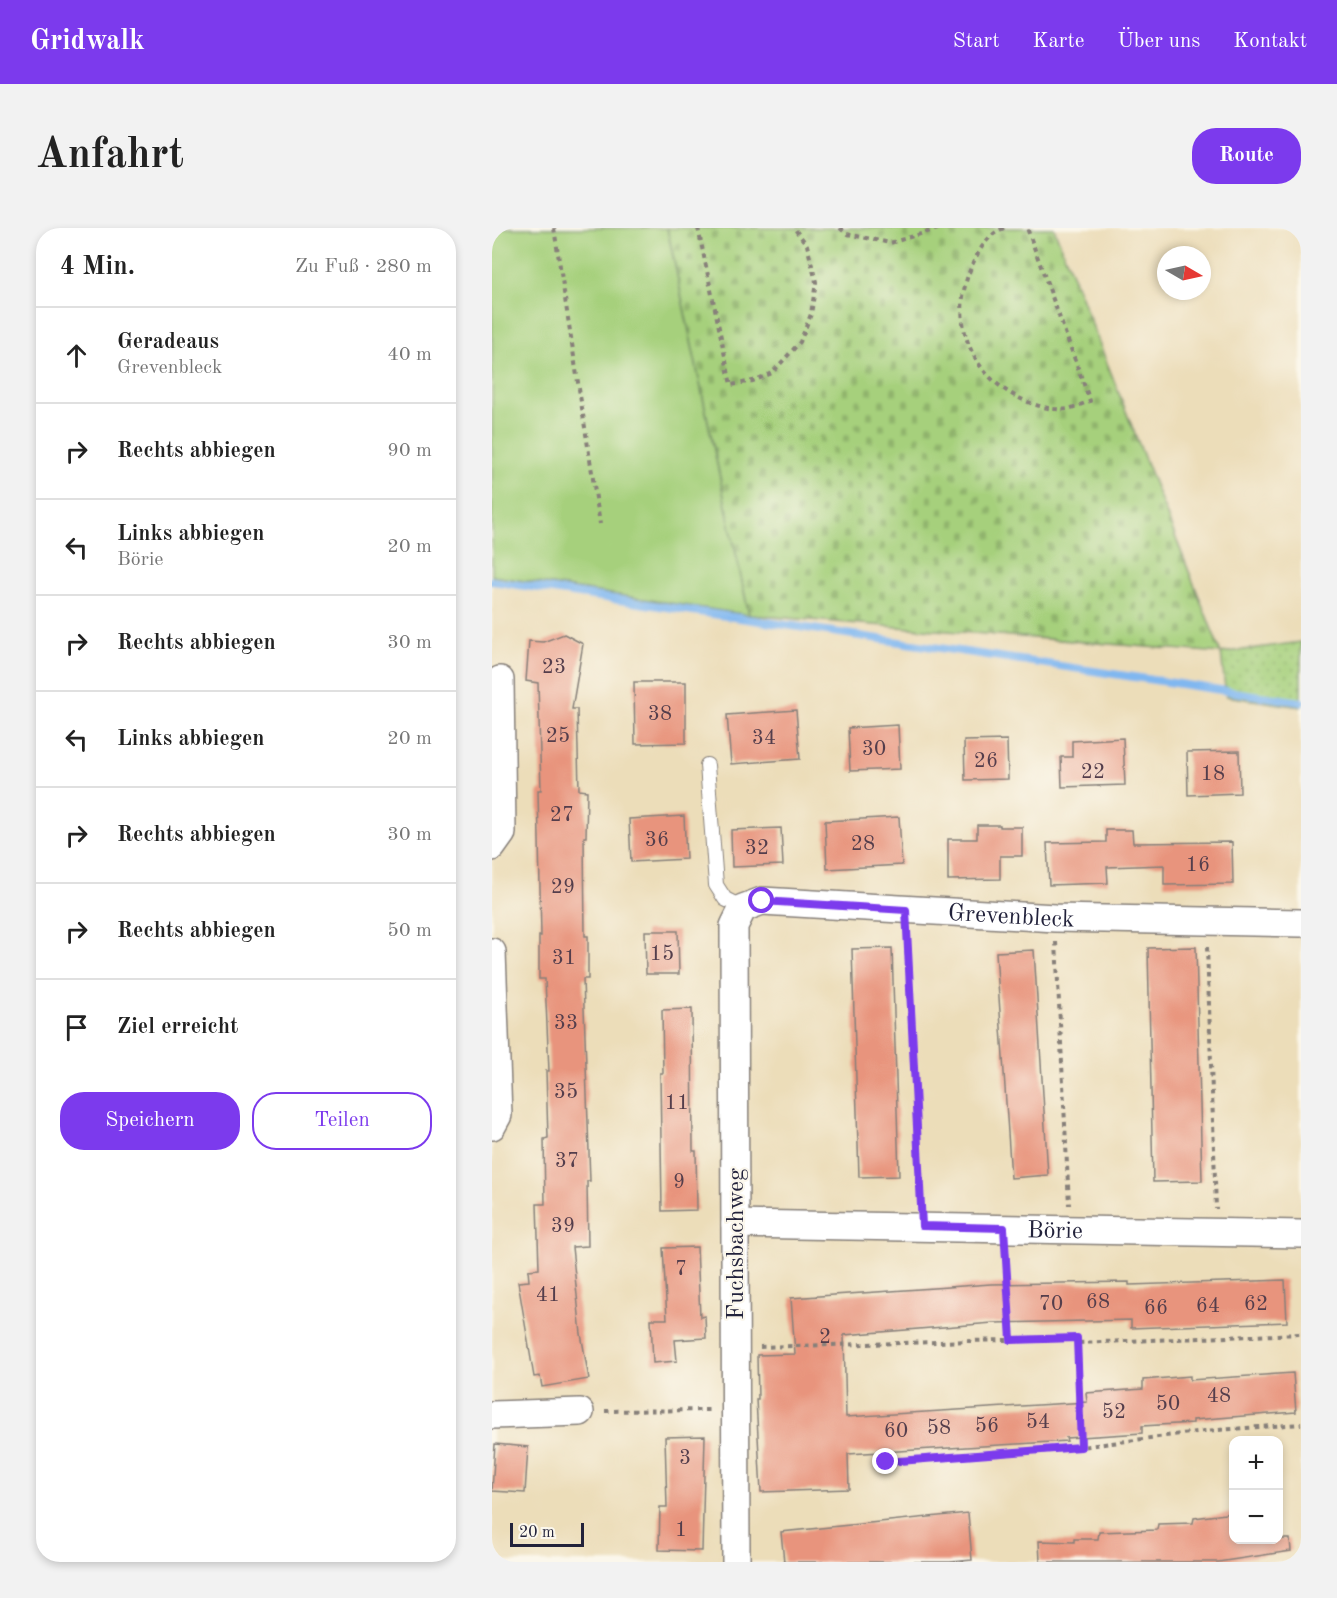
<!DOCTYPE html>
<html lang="de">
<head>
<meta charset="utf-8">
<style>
	body { margin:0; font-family:"Old Standard TT",serif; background:#f2f2f2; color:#222 }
	.controls { position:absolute; right:18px; bottom:18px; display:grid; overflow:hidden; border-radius:12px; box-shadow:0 3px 9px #0003 }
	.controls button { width:54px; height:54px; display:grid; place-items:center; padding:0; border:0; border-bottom:2px solid #e0e0e0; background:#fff; color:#222; font:30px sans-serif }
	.compass { position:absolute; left:665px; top:18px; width:54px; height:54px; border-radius:50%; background:#fff; box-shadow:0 3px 9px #0003; rotate:99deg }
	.scale { position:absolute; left:18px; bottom:15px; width:74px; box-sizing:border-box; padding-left:6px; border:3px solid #22223b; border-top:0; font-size:16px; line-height:21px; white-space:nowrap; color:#22223b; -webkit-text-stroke:4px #fbf7ec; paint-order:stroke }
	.stop { position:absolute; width:18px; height:18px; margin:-14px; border:4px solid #7c3aed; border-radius:50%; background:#fff }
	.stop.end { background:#7c3aed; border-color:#fff; box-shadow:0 2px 6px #0008 }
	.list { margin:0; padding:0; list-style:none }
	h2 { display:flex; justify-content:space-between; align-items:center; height:78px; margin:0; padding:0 24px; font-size:26px }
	h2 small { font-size:20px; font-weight:400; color:#767676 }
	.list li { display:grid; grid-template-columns:39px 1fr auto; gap:18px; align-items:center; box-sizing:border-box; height:96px; padding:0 24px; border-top:2px solid #e0e0e0 }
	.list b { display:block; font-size:22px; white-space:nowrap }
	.list p { margin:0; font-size:20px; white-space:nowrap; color:#767676 }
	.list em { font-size:20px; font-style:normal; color:#767676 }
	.actions { display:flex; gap:12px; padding:18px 24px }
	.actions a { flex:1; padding:14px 0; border:2px solid #7c3aed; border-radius:24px; text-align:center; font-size:21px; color:#7c3aed }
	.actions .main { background:#7c3aed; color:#fff }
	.icon { flex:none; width:33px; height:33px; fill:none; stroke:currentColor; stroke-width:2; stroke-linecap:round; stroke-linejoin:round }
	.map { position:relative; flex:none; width:809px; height:1334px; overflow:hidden; border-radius:24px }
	header { display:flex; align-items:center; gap:36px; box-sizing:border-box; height:84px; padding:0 30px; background:#7c3aed; color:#fff }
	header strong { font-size:28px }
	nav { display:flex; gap:33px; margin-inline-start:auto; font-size:21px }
	.intro { display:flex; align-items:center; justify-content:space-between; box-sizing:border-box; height:144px; padding:0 36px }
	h1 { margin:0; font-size:42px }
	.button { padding:15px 27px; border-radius:24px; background:#7c3aed; color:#fff; font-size:21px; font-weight:700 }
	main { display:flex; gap:36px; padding:0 36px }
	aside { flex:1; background:#fff; border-radius:24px; box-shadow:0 3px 9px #0003 }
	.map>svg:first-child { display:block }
	.grass { fill:url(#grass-dots); stroke:#64795c; stroke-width:1.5 }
	.cemetery { fill:url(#cemetery-stones); stroke:#64795c; stroke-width:1.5 }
	.garden { fill:#a6d07c; stroke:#64795c; stroke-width:1.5 }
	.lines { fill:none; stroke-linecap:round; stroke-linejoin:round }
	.stream { stroke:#80b7f0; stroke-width:8 }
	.building { fill:#e8947d }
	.service-casing { stroke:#87807a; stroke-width:16 }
	.minor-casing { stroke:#87807a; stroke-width:30 }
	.path { stroke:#87807a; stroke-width:4; stroke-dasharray:4.5 4.5; stroke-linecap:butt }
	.service { stroke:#fff; stroke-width:14 }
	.minor { stroke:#fff; stroke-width:27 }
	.route { stroke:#7c3aed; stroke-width:8 }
	.labels { text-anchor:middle; stroke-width:4.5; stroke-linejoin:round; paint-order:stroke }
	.number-label { font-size:21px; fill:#543e4c }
	.street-label { font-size:24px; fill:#22223b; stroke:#fbf7ec }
</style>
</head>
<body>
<header>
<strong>Gridwalk</strong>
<nav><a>Start</a><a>Karte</a><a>Über uns</a><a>Kontakt</a></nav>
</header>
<div class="intro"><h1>Anfahrt</h1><a class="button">Route</a></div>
<main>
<aside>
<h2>4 Min.<small>Zu Fuß · 280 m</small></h2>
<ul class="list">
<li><svg class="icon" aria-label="ahead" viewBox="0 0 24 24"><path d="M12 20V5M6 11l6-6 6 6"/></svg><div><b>Geradeaus</b><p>Grevenbleck</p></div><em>40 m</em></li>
<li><svg class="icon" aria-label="right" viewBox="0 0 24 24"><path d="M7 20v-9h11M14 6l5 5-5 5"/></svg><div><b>Rechts abbiegen</b></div><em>90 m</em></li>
<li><svg class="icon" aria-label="left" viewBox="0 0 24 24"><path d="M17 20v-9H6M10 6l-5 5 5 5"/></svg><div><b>Links abbiegen</b><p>Börie</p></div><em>20 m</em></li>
<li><svg class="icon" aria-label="right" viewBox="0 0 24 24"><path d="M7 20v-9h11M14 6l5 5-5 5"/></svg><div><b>Rechts abbiegen</b></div><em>30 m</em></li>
<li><svg class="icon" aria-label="left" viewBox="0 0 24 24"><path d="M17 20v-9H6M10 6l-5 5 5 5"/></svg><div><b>Links abbiegen</b></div><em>20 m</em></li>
<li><svg class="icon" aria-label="right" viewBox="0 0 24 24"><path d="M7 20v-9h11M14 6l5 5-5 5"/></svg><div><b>Rechts abbiegen</b></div><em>30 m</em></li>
<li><svg class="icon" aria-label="right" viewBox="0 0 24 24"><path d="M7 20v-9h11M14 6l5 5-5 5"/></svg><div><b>Rechts abbiegen</b></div><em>50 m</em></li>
<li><svg class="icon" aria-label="arrive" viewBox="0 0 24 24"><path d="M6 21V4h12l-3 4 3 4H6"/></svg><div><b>Ziel erreicht</b></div></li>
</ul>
<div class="actions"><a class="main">Speichern</a><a>Teilen</a></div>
</aside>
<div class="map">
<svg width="809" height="1334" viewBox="0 0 809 1334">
	<defs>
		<pattern id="grass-dots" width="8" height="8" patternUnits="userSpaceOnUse" patternTransform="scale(1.5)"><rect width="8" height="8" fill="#a6d07c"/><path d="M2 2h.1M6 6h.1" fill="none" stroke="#8fb26c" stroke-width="1.8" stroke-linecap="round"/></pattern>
		<pattern id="cemetery-stones" width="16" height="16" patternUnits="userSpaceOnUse" patternTransform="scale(1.5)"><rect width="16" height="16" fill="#a6d07c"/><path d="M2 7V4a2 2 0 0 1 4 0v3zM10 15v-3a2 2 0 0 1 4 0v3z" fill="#8fb26c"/></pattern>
	</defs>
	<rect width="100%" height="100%" fill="#fbf7ec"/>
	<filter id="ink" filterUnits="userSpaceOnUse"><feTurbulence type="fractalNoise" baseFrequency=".0167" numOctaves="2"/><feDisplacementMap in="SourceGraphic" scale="12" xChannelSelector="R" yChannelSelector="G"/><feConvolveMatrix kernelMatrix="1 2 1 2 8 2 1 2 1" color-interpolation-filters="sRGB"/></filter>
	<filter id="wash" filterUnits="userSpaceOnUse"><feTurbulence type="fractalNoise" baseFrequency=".008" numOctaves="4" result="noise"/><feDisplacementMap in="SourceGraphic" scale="24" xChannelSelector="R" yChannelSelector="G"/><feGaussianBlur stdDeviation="1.35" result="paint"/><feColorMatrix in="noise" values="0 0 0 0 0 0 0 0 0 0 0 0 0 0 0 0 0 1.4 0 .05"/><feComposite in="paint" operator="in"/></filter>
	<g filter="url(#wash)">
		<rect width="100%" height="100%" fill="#ecddb9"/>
		<path class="grass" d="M809 414V479L734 468 729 425Z"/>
		<path class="cemetery" d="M175 0H562L729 425 257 387Z"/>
		<path class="garden" d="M0 0H175L257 387 0 348Z"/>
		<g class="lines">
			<path class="stream" d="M0 353 809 474"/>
		</g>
		<g id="blocks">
			<path class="building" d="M72 406 91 416 80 481H85L87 562 95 563 94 609H92L93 708H96V751H91L98 953H95L96 1018 80 1019 89 1106 97 1151 50 1159 48 1148 42 1149 26 1054 37 1053 36 1042 47 1041 45 976H53L52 911 56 910 54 843H57L53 751H47V708H49L46 562H49L46 455 34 453 37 413 51 414Z
				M142 454H194V515L143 516Z
				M304 482 308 531 239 536 235 487Z
				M406 497 408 541 358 543 356 500Z
				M631 510 633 557 570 559 569 529H580V513Z
				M515 512 516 551 473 552 472 513Z
				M747 523 748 565 696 567 695 524Z
				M192 588 194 631 139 634 137 591Z
				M407 589 410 637 335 641 333 593Z
				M485 597H508V599H530V628H508V651L456 652V611H485Z
				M289 600 291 637 240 639 239 602Z
				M614 602H640L641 615 740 614 741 656 672 657V637L615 639 616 655 557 657 555 615 614 614Z
				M153 703H186L187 746H154Z
				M704 719 710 953 661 954 656 720Z
				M400 720 407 948 367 949 360 721Z
				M542 722 556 947 519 950 504 724Z
				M200 781 201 923H204L205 982 170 983 168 845H171L170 782Z
				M205 1019 208 1089 213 1088 214 1110 183 1112 185 1133 161 1135 159 1091H175L171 1020Z
				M793 1052 795 1094 639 1100V1092L501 1095 352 1107 354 1189 595 1174 594 1165 651 1161V1152L698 1148V1152L801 1145 804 1184 701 1192V1195L650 1198V1205L574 1210 575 1213 356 1226 357 1261 269 1264 264 1171H266L265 1127 303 1126 299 1070 499 1056 637 1054V1057Z
				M213 1208 210 1323 167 1322 168 1279H175L173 1209Z
				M3 1216 36 1219 33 1265 0 1263Z
				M476 1285 480 1332 458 1334H292L289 1304Z
				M741 1285V1311H798L799 1323 726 1334H548L547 1313 582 1314V1311H606L607 1304 665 1302 666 1296 701 1295 702 1290Z"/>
		</g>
	</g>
	<g filter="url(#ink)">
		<use href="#blocks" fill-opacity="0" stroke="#87807a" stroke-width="1.5"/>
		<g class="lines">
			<g class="service-casing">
				<path id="service" d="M215 537 224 657 233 671 251 680"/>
			</g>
			<g class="minor-casing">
				<g id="minor">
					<path d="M0 619 10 605 8 452"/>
					<path d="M0 724 6 887 0 898"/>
					<path id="s1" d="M243 996 809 1006"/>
					<path d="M0 1187 88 1184"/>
					<path id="s2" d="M244 1334 242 698 251 680 270 673 563 690 809 695"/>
				</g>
			</g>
			<path class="path" d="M62 0 108 296
				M206 0 239 157 261 153 280 145 308 114 319 86 324 54 315 17 302 0
				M348 0 355 6 398 15 449 0
				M512 0C497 6 489 19 482 33 456 85 474 144 527 170 541 177 560 183 576 181 583 179 591 176 598 173L535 0
				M415 707 429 975
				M564 714 577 977
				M715 719 724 981
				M514 1026 519 1112
				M585 1115 589 1219 712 1203 809 1196
				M268 1119 585 1110V1115L809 1106
				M113 1183 219 1182
				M394 1234 589 1219"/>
			<use href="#service" class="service"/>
			<use href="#minor" class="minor"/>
		</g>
	</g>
	<g class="lines" filter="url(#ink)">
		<path class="route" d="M270 673 414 682 430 998 512 1000 519 1112 585 1110 589 1219 394 1234"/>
	</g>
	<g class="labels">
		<g class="number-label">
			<text x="62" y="445">23</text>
			<text x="168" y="492">38</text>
			<text x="66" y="514">25</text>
			<text x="272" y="516">34</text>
			<text x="382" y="527">30</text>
			<text x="494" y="539">26</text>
			<text x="601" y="550">22</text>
			<text x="721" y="552">18</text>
			<text x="70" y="593">27</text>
			<text x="165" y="618">36</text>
			<text x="371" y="622">28</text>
			<text x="265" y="626">32</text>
			<text x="706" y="643">16</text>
			<text x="71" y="665">29</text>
			<text x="170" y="732">15</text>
			<text x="72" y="736">31</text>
			<text x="74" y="801">33</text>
			<text x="74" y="870">35</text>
			<text x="185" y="881">11</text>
			<text x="75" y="939">37</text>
			<text x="187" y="960">9</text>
			<text x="71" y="1004">39</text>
			<text x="189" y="1047">7</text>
			<text x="56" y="1073">41</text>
			<text x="606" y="1080">68</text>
			<text x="559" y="1082">70</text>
			<text x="764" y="1082">62</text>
			<text x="716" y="1084">64</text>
			<text x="664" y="1086">66</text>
			<text x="333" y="1115">2</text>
			<text x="727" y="1174">48</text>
			<text x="676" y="1182">50</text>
			<text x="622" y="1190">52</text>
			<text x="546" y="1200">54</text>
			<text x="495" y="1204">56</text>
			<text x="447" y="1206">58</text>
			<text x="404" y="1209">60</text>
			<text x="193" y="1236">3</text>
			<text x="189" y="1308">1</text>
		</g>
		<g class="street-label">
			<text dy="8" stroke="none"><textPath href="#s2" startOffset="926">Grevenbleck</textPath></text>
			<text dy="8" stroke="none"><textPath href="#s1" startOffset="320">Börie</textPath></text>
			<text transform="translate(243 1016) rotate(-90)" y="8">Fuchsbachweg</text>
		</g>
	</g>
</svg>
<div class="controls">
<button>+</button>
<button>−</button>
</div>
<svg class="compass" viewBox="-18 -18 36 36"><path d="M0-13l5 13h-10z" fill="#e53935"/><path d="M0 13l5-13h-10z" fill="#767676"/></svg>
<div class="scale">20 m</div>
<div class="stop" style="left:270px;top:673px"></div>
<div class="stop end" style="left:394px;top:1234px"></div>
</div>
</main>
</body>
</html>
